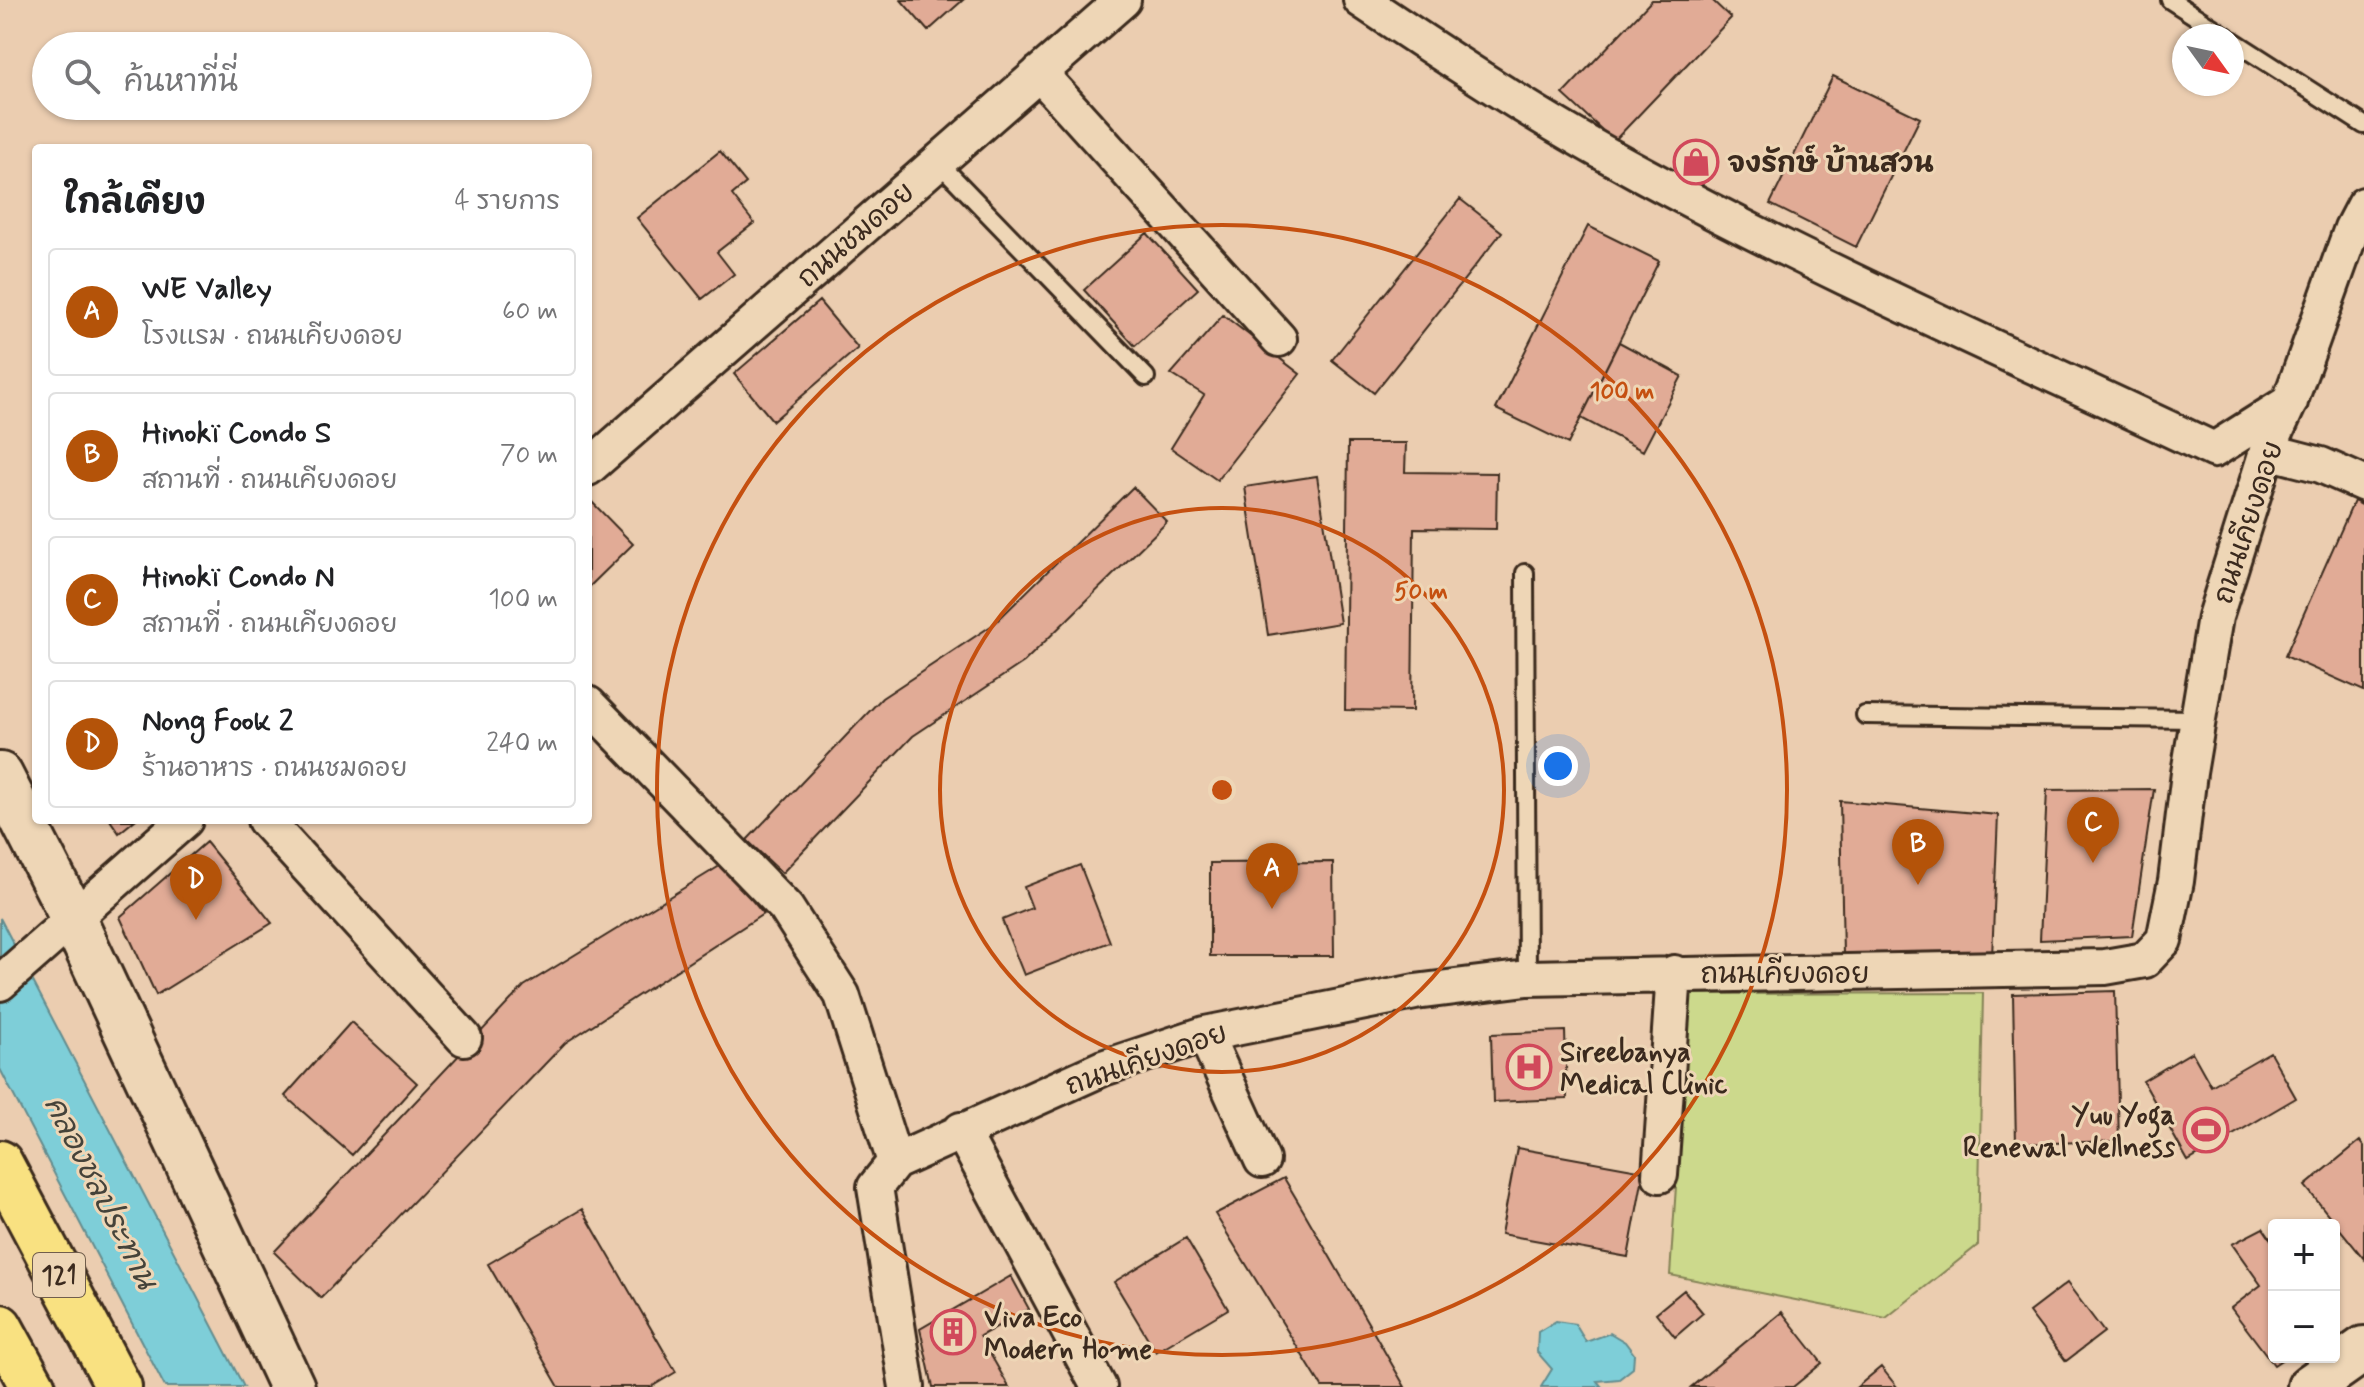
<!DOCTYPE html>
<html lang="th">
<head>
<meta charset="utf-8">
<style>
	body { margin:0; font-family:Mynerve,"Playpen Sans Thai",sans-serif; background:#f2f2f2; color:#202124 }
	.controls { position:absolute; right:24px; bottom:24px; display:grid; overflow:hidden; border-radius:8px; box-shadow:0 2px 6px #0004 }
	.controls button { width:72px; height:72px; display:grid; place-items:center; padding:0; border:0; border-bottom:2px solid #e0e0e0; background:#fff; color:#202124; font:40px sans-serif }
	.compass { position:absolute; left:2172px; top:24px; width:72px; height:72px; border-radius:50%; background:#fff; box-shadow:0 2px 6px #0004; rotate:123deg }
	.you { position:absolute; left:1558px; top:766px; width:28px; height:28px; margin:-20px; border:6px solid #fff; border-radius:50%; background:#1a73e8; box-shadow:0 0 0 12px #1a73e833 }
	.badge { display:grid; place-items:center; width:52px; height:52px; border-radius:50%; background:#b45309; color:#fff; font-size:26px; font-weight:700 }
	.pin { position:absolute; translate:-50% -66px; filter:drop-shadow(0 2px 4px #0008) }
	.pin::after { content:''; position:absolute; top:42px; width:28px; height:24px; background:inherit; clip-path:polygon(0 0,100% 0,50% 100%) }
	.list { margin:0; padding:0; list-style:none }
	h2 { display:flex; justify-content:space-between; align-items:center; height:104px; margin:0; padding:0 32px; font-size:34px }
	h2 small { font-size:26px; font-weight:400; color:#757577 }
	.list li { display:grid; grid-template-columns:52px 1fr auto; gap:24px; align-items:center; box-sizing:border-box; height:128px; margin:0 16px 16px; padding:0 16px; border:2px solid #e0e0e0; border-radius:8px }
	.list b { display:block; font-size:30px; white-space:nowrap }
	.list p { margin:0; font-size:26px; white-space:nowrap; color:#757577 }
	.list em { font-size:26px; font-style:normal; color:#757577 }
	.icon { flex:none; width:44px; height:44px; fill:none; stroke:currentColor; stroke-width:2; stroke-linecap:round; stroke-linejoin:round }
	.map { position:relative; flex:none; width:2364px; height:1387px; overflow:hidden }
	.search { position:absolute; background:#fff; box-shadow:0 2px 6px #0004; left:32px; top:32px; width:560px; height:88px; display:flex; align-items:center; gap:20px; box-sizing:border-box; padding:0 28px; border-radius:44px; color:#757577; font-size:30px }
	.panel { position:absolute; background:#fff; box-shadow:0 2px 6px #0004; left:32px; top:144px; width:560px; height:680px; border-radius:8px }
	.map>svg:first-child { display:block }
	.green { fill:#ccd98c; stroke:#848255; stroke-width:2 }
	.water { fill:#7eced8; stroke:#638c8e; stroke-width:2 }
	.building { fill:#e1ab96; stroke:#3b2a1e; stroke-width:2 }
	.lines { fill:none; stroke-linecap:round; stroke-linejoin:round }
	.lane-casing { stroke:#3b2a1e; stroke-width:22 }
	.street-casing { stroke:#3b2a1e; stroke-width:40 }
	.secondary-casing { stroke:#3b2a1e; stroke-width:50 }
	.primary-casing { stroke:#3b2a1e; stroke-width:50 }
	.lane { stroke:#eed6b6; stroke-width:16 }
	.street { stroke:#eed6b6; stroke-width:34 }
	.secondary { stroke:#eed6b6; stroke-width:44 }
	.primary { stroke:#f9e181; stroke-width:44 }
	.ring { fill:none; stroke:#c55010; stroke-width:4 }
	.labels { text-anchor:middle; stroke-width:6; stroke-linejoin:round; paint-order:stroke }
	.shield { fill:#eed6b6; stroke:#715e4c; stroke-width:2 }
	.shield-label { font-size:26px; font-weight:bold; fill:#3b2a1e }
	.poi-label { font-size:28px; font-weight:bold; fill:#3b2a1e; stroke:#eed6b6; text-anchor:start }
	.street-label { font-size:28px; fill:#3b2a1e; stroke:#eed6b6 }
	.water-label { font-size:30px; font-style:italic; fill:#45433a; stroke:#eed6b6 }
	.centre { fill:#c55010; stroke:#eed6b6; stroke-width:4 }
	.ring-label { font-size:24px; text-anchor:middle; font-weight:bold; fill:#c55010; stroke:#eed6b6; stroke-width:6; stroke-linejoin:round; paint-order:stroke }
</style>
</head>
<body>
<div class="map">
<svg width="2364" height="1387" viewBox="0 0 2364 1387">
	<rect width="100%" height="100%" fill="#ebcdb0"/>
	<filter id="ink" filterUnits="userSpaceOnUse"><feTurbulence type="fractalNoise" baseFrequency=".0125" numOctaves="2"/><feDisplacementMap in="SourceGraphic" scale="16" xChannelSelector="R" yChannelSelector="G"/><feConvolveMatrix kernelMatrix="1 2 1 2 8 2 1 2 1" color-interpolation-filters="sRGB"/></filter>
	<g filter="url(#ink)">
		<path class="green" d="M1983 993 1978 1245 1886 1318 1670 1275 1689 994Z"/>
		<path class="water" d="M0 918 244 1387H165L0 1069Z
			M1556 1321 1575 1324 1586 1342 1610 1333 1625 1342 1634 1354 1633 1368 1619 1379 1597 1381 1602 1387H1541L1552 1369 1537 1352 1538 1332Z"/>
		<path class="building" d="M901 0H963L928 31Z
			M1652 0H1712L1731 18 1614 141 1563 94Z
			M1833 76 1920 118 1856 247 1770 204Z
			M720 151 746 183 732 195 754 223 717 252 734 274 702 299 637 218Z
			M1460 199 1502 232 1374 393 1332 360Z
			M1588 226 1659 261 1568 444 1496 409Z
			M1147 233 1198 289 1135 346 1084 290Z
			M819 301 858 348 773 421 734 374Z
			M1223 315 1300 374 1217 480 1171 448 1204 395 1171 374Z
			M1619 342 1682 376 1643 451 1581 418Z
			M1348 443H1406L1405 472 1497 473 1496 529 1414 528 1412 711 1345 710Z
			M1317 476 1340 623 1268 635 1245 487Z
			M1133 487 1167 522 1024 662 913 736 782 873 747 840 882 698 994 624Z
			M588 498 633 544 588 588Z
			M2354 501 2364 506V691L2285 656Z
			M2154 789 2132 936 2040 940 2047 790Z
			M1840 801 1998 815 1992 957 1843 955Z
			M110 820H135L119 833Z
			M206 842 272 923 156 995 120 917Z
			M1333 862 1334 956H1210V863Z
			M723 864 763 914 565 1043 321 1298 274 1252 524 986Z
			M1080 865 1110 942 1024 975 1002 920 1032 908 1024 887Z
			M2115 991 2119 1141 2016 1144 2013 994Z
			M351 1022 417 1083 352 1155 285 1096Z
			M1565 1031 1567 1099 1493 1102 1491 1034Z
			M2192 1052 2211 1086 2270 1052 2296 1098 2188 1161 2143 1081Z
			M2360 1141 2364 1146V1259L2305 1186Z
			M1517 1148 1644 1171 1628 1257 1501 1234Z
			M1284 1178 1303 1210 1405 1387H1322L1215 1214Z
			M582 1209 676 1372 651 1387H559L488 1264Z
			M2263 1228 2274 1244V1357H2286L2274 1365 2231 1308 2261 1285 2232 1244Z
			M1186 1238 1228 1309 1156 1352 1114 1282Z
			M1011 1276 1029 1309 980 1336 1009 1387H933L920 1329Z
			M2067 1283 2104 1332 2066 1361 2029 1312Z
			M1684 1290 1703 1313 1675 1337 1656 1313Z
			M1782 1312 1822 1363 1793 1387H1691Z
			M1881 1367 1897 1387H1857Z"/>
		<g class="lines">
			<g class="lane-casing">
				<path id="lane" d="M2170 0 2226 36
					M2232 40 2364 125
					M938 162 1146 377
					M1525 573 1527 978
					M1865 715 2198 719"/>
			</g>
			<g class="street-casing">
				<path id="street" d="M1361 0C1452 61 1543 121 1640 173 1826 274 2022 359 2214 450L2290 402
					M1039 73 1279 339
					M2267 451 2321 465 2364 484
					M588 468 1123 0
					M588 704 786 908 842 995 895 1162
					M265 820 464 1038
					M0 983 185 820
					M1205 1034 1262 1160
					M961 1130 1099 1387
					M1660 1175 1674 973
					M907 1387 875 1187 895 1162 1103 1068 1205 1034 1415 992 1527 978 2105 967 2145 960 2164 940 2176 881 2189 773 2215 617 2267 451 2290 401 2352 228 2364 205"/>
			</g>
			<g class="secondary-casing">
				<path id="secondary" d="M0 775 73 918 292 1387
					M2310 1387 2364 1349"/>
			</g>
			<g class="primary-casing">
				<path id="primary" d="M0 1163 119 1387
					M0 1327 33 1387"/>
			</g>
			<use href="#lane" class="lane"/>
			<use href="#street" class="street"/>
			<use href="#secondary" class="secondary"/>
			<use href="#primary" class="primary"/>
		</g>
	</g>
	<g class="ring">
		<circle cx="1222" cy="790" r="282"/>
		<circle cx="1222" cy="790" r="565"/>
	</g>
	<defs>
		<g id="shop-ring" transform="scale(2.3)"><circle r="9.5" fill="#eed6b6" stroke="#d1495b" stroke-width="1.5"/><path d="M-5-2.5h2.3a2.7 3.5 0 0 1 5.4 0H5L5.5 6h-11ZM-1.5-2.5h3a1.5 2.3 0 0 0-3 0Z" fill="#d1495b"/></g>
		<g id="hospital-ring" transform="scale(2.3)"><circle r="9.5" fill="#eed6b6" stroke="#d1495b" stroke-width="1.5"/><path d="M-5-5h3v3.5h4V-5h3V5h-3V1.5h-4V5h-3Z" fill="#d1495b"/></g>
		<g id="stadium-ring" transform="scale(2.3)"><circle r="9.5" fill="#eed6b6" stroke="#d1495b" stroke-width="1.5"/><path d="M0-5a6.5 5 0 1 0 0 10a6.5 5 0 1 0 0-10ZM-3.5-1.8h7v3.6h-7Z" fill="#d1495b"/></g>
		<g id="building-ring" transform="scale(2.3)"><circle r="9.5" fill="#eed6b6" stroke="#d1495b" stroke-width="1.5"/><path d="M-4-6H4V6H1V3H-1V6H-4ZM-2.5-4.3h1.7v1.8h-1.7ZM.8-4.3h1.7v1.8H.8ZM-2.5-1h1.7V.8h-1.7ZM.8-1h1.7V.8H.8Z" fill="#d1495b"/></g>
	</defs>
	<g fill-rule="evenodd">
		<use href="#shop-ring" x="1696" y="162"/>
		<use href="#hospital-ring" x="1529" y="1067"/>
		<use href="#stadium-ring" x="2206" y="1130"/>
		<use href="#building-ring" x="953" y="1332"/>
	</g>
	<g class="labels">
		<rect class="shield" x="33" y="1253" width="52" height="44" rx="6"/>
		<g class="shield-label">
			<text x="59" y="1284">121</text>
		</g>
		<g class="poi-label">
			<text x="1727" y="172">จงรักษ์ บ้านสวน</text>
			<text x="1560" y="1061">Sireebanya<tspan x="1560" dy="32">Medical Clinic</tspan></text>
			<text x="2175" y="1124" text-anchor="end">Yuu Yoga<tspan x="2175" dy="32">Renewal Wellness</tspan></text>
			<text x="984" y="1326">Viva Eco<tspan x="984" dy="32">Modern Home</tspan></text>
		</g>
		<g class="street-label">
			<text transform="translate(855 234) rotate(-41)" y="10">ถนนชมดอย</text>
			<text transform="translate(2247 522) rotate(-72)" y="10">ถนนเคียงดอย</text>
			<text x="1785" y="983">ถนนเคียงดอย</text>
			<text transform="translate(1146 1058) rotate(-19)" y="10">ถนนเคียงดอย</text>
		</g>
		<g class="water-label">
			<text transform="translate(101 1192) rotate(63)" y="10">คลองชลประทาน</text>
		</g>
	</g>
	<circle cx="1222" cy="790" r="12" class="centre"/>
	<g class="ring-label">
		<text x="1622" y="399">100 m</text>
		<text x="1421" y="599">50 m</text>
	</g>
</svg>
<div class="controls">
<button>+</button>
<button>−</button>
</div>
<svg class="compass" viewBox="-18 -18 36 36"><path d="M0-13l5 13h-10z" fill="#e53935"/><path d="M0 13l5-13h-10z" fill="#757577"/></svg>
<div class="you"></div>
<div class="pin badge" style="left:1272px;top:909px">A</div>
<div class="pin badge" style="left:1918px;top:885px">B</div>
<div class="pin badge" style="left:2093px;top:863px">C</div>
<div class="pin badge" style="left:196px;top:920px">D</div>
<div class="search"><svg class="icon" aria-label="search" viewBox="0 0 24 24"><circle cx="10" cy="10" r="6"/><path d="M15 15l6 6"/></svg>ค้นหาที่นี่</div>
<section class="panel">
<h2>ใกล้เคียง<small>4 รายการ</small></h2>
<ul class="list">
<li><span class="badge">A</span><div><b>WE Valley</b><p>โรงแรม · ถนนเคียงดอย</p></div><em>60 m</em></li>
<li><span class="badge">B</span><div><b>Hinokï Condo S</b><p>สถานที่ · ถนนเคียงดอย</p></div><em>70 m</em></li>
<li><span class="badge">C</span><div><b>Hinokï Condo N</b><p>สถานที่ · ถนนเคียงดอย</p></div><em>100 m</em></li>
<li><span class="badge">D</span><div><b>Nong Fook 2</b><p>ร้านอาหาร · ถนนชมดอย</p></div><em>240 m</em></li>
</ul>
</section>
</div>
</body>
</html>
